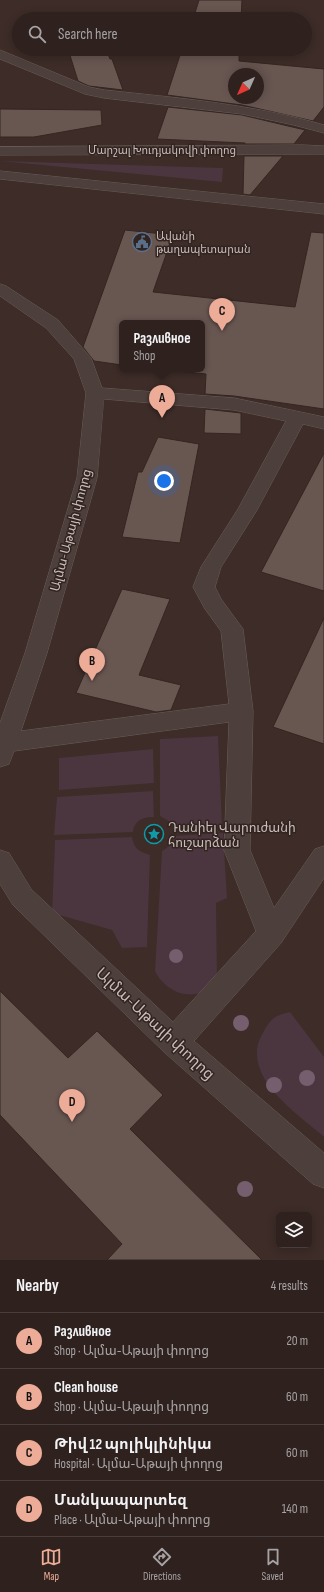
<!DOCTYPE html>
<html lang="en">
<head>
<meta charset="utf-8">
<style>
	body { margin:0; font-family:"Sofia Sans Condensed","Noto Sans Armenian",sans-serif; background:#362927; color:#f1f3f6 }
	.controls { position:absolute; right:12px; bottom:12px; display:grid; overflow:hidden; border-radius:6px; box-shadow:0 2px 10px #0003 }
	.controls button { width:36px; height:36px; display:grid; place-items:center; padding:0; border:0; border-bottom:1px solid #493e3c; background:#2e211e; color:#f1f3f6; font:20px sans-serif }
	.compass { position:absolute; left:228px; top:68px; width:36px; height:36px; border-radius:50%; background:#2e211e; box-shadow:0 2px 10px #0003; rotate:225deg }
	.you { position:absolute; left:164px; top:481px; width:14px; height:14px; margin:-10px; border:3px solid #fff; border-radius:50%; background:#1a73e8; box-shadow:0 0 0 6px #1a73e833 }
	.badge { display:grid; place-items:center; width:26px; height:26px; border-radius:50%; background:#edac97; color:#111; font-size:13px; font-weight:700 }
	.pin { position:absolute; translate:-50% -33px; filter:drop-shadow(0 1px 2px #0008) }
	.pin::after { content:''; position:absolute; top:21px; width:14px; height:12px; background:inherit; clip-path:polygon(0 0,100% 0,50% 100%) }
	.popup { position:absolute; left:119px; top:320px; width:86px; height:52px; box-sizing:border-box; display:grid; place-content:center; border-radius:6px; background:#2e211e; filter:drop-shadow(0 1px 3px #0005); font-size:13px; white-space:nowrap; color:#a7a3a4 }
	.popup b { font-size:15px; color:#f1f3f6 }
	.popup::after { content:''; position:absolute; left:50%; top:100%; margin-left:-8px; border:8px solid transparent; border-top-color:#2e211e }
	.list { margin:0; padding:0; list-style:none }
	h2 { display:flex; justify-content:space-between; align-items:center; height:52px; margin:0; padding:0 16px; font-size:17px }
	h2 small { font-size:13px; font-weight:400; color:#a7a3a4 }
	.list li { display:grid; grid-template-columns:26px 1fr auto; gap:12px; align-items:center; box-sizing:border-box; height:56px; padding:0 16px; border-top:1px solid #493e3c }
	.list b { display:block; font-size:15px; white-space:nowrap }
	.list p { margin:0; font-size:13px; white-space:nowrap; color:#a7a3a4 }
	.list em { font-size:13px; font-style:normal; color:#a7a3a4 }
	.icon { flex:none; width:22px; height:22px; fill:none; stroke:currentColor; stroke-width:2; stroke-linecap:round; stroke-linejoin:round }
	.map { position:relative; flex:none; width:324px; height:1260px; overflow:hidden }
	.search { position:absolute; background:#2e211e; box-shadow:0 2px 10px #0003; left:12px; right:12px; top:12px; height:44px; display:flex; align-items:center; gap:10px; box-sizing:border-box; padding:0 14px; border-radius:22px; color:#a7a3a4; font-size:15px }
	.sheet { height:276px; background:#2e211e }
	nav { display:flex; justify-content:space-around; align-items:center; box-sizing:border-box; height:56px; border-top:1px solid #493e3c; background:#2e211e; font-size:11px; color:#a7a3a4 }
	nav a { display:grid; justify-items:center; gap:2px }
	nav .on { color:#edac97 }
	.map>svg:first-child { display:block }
	.green { fill:#4b353f }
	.building { fill:#685651; stroke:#342622; fill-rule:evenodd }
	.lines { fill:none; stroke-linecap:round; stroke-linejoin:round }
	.minor-casing { stroke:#6b5d59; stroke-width:1 }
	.minor { fill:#4d3f3b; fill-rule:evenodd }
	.tree { fill:#755e6d }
	.labels { text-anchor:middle; stroke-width:3; stroke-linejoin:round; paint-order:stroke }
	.far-street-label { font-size:11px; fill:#c8bcb8; stroke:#322420 }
	.far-poi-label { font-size:11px; fill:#c8bcb8; stroke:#322420; text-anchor:start }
	.street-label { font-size:13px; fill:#c8bcb8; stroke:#322420 }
	.poi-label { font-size:13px; fill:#c8bcb8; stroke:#322420; text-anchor:start }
	.near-street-label { font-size:16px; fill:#c8bcb8; stroke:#322420 }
</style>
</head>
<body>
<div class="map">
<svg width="324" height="1260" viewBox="0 0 324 1260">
	<rect width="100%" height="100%" fill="#3d2c28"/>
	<path class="green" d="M0 161 223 168 222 182Z
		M218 736 222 825 174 827 172 823 160 816V739Z
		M153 749 154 783 59 790V758Z
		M153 791 154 817C143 816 134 821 133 832L54 835 57 797Z
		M223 833 227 898 216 903 217 978C213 982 209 988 204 991 185 1001 163 988 155 971L162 851C169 847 172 844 174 836Z
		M132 837C134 849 140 852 150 855L147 947 122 948 112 930 52 913 55 840Z
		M290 1012 324 1057V1137C299 1115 249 1083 258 1044 259 1040 261 1036 263 1033 270 1019 275 1015 290 1012Z"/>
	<path class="building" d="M199 0H242L241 19H193Z
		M68 49H106L110 59H112L123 90 89 86 78 81Z
		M182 49H239V61L324 69V107L313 121 242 105 167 95ZM234 74H258V98H234Z
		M168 107 242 115 305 130 294 144H245V143L157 139Z
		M0 109 101 110 102 125 34 137H0Z
		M244 156H283L250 195 243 194Z
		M125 230 173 235 153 292 295 307 311 232 324 233V409L234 396 205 394 206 374 159 369H202V323H122V365L94 361 83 347Z
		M205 409 241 413V434L204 433Z
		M158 437 199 444 180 543 122 537 138 472H142Z
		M324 453V591L261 572Z
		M122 589 170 599 139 675 181 685 171 710 156 712 76 693Z
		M324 618V744L273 727Z
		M0 991 68 1058 97 1031 163 1095 130 1129 262 1260H107L122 1244 0 1115Z"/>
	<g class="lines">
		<g class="minor-casing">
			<path id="minor" d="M0 50 89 87 104 90C178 98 252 104 324 125V133L294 125 242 114 104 98 85 94 0 59Z
				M303 145 324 146V154L0 155V147Z
				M0 171 324 204V214L0 179Z
				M0 284 6 286 58 320 91 358 102 388 234 398 324 417V429L303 424 257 510 221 567 215 587 221 599 243 629 253 711 250 850 274 908 315 849 324 846V878L281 943 194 1041 324 1153V1188L313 1184 164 1052 13 905 0 884V850L9 853 31 889 173 1022 256 931 224 850 229 722 14 751 9 764 0 767V723L25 653 77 478 86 393 74 359 46 328 0 296ZM104 399 234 410 286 421 238 509 201 567 193 587 205 609 221 631 229 704 21 731 47 653 97 478Z"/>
		</g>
		<use href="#minor" class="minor"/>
	</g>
	<g class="tree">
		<circle cx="176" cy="956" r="7"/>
		<circle cx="241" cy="1023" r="8"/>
		<circle cx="307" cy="1078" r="8"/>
		<circle cx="274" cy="1085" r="8"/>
		<circle cx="245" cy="1189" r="8"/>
	</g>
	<defs>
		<g id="civic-ring" transform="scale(1)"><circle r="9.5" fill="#322420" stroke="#5c6f8a" stroke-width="1.5"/><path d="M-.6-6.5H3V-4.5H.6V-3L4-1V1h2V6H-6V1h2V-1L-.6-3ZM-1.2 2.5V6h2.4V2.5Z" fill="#5c6f8a"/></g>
		<g id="sight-ring" transform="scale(1)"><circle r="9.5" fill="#322420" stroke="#0f9aa8" stroke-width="1.5"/><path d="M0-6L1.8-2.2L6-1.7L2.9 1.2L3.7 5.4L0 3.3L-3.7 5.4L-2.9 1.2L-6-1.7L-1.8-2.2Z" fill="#0f9aa8"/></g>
	</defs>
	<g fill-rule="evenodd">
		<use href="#civic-ring" x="142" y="242"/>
		<use href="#sight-ring" x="154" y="834"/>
	</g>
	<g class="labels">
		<g class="far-street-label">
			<text x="162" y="154">Մարշալ Խուդյակովի փողոց</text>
		</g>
		<g class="far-poi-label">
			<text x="156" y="240">Ավանի<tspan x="156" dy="13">թաղապետարան</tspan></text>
		</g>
		<g class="street-label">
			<text transform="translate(70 530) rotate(-75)" y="5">Ալմա-Աթայի փողոց</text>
		</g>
		<g class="poi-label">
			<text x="168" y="832">Դանիել Վարուժանի<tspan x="168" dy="15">հուշարձան</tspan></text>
		</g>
		<g class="near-street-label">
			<text transform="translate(156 1023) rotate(43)" y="6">Ալմա-Աթայի փողոց</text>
		</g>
	</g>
</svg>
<div class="controls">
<button><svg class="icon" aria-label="layers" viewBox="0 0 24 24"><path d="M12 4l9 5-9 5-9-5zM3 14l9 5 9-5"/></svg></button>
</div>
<svg class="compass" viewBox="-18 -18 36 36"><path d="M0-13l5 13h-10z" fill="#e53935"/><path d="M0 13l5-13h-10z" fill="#a7a3a4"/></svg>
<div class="you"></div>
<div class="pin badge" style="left:162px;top:418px">A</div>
<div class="popup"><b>Разливное</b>Shop</div>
<div class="pin badge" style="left:92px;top:681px">B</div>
<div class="pin badge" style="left:222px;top:331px">C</div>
<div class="pin badge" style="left:72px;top:1122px">D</div>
<div class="search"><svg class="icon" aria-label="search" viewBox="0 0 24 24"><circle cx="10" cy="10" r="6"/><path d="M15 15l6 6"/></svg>Search here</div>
</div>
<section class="sheet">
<h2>Nearby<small>4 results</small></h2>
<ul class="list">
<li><span class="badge">A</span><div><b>Разливное</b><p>Shop · Ալմա-Աթայի փողոց</p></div><em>20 m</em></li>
<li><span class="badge">B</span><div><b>Clean house</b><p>Shop · Ալմա-Աթայի փողոց</p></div><em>60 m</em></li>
<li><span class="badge">C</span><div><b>Թիվ 12 պոլիկլինիկա</b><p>Hospital · Ալմա-Աթայի փողոց</p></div><em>60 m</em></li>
<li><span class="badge">D</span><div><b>Մանկապարտեզ</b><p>Place · Ալմա-Աթայի փողոց</p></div><em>140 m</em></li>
</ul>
</section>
<nav>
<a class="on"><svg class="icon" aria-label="map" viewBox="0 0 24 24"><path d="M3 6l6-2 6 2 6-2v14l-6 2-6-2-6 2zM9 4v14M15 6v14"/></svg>Map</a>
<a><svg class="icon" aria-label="directions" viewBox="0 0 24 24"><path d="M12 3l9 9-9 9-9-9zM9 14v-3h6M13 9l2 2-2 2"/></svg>Directions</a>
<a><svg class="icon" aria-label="saved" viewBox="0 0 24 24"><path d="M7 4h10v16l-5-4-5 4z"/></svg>Saved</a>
</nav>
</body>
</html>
